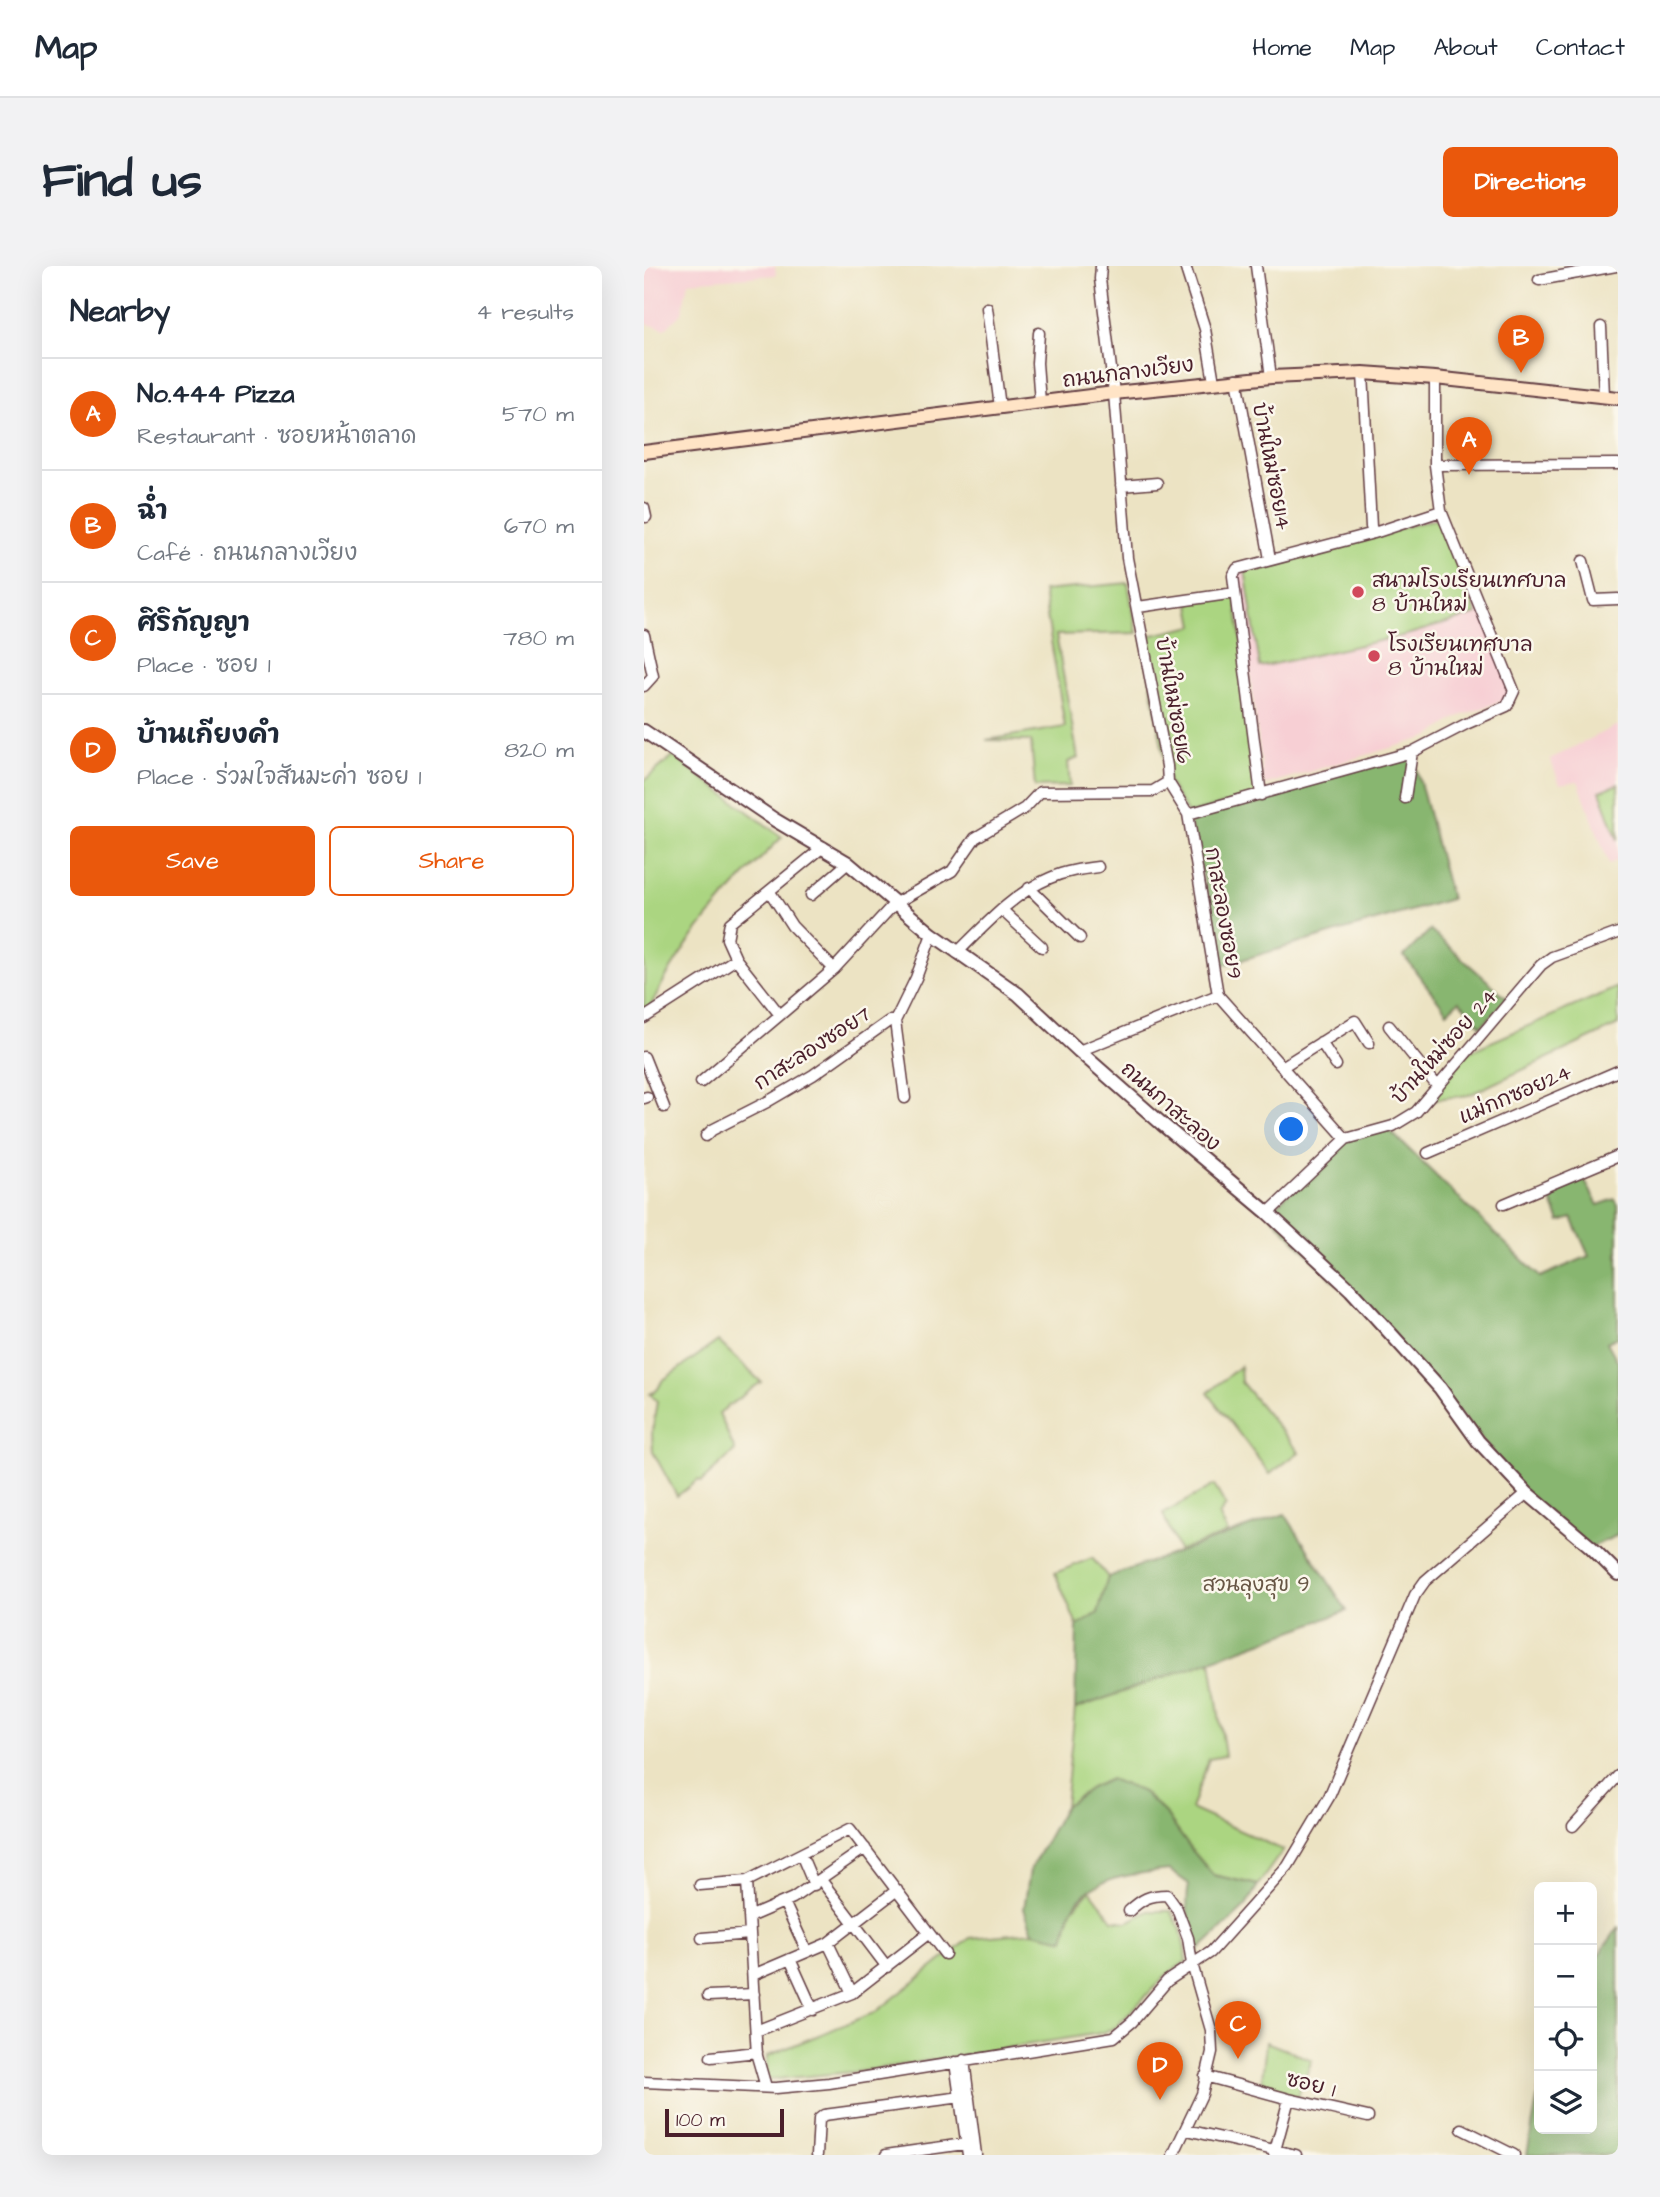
<!DOCTYPE html>
<html lang="en">
<head>
<meta charset="utf-8">
<style>
	body { margin:0; font-family:"Architects Daughter","Playpen Sans Thai",sans-serif; background:#f2f2f3; color:#1f2937 }
	.controls { position:absolute; right:21px; bottom:21px; display:grid; overflow:hidden; border-radius:10px; box-shadow:0 7px 28px #0002 }
	.controls button { width:63px; height:63px; display:grid; place-items:center; padding:0; border:0; border-bottom:2px solid #e0e1e3; background:#fff; color:#1f2937; font:35px sans-serif }
	.scale { position:absolute; left:21px; bottom:18px; width:119px; box-sizing:border-box; padding-left:7px; border:4px solid #4a1f2b; border-top:0; font-size:19px; line-height:24px; white-space:nowrap; color:#4a1f2b; -webkit-text-stroke:5px #fbf7ec; paint-order:stroke }
	.you { position:absolute; left:648px; top:864px; width:24px; height:24px; margin:-18px; border:5px solid #fff; border-radius:50%; background:#1a73e8; box-shadow:0 0 0 10px #1a73e833 }
	.badge { display:grid; place-items:center; width:46px; height:46px; border-radius:50%; background:#ea580c; color:#fff; font-size:23px; font-weight:700 }
	.pin { position:absolute; translate:-50% -58px; filter:drop-shadow(0 2px 4px #0008) }
	.pin::after { content:''; position:absolute; top:37px; width:24px; height:21px; background:inherit; clip-path:polygon(0 0,100% 0,50% 100%) }
	.list { margin:0; padding:0; list-style:none }
	h2 { display:flex; justify-content:space-between; align-items:center; height:91px; margin:0; padding:0 28px; font-size:30px }
	h2 small { font-size:23px; font-weight:400; color:#747a83 }
	.list li { display:grid; grid-template-columns:46px 1fr auto; gap:21px; align-items:center; box-sizing:border-box; height:112px; padding:0 28px; border-top:2px solid #e0e1e3 }
	.list b { display:block; font-size:26px; white-space:nowrap }
	.list p { margin:0; font-size:23px; white-space:nowrap; color:#747a83 }
	.list em { font-size:23px; font-style:normal; color:#747a83 }
	.actions { display:flex; gap:14px; padding:21px 28px }
	.actions a { flex:1; padding:16px 0; border:2px solid #ea580c; border-radius:10px; text-align:center; font-size:24px; color:#ea580c }
	.actions .main { background:#ea580c; color:#fff }
	.icon { flex:none; width:38px; height:38px; fill:none; stroke:currentColor; stroke-width:2; stroke-linecap:round; stroke-linejoin:round }
	.map { position:relative; flex:none; width:974px; height:1889px; overflow:hidden; border-radius:10px }
	header { display:flex; align-items:center; gap:42px; box-sizing:border-box; height:98px; padding:0 35px; background:#fff; border-bottom:2px solid #e0e1e3 }
	header strong { font-size:33px }
	nav { display:flex; gap:38px; margin-inline-start:auto; font-size:24px }
	.intro { display:flex; align-items:center; justify-content:space-between; box-sizing:border-box; height:168px; padding:0 42px }
	h1 { margin:0; font-size:49px }
	.button { padding:18px 32px; border-radius:10px; background:#ea580c; color:#fff; font-size:24px; font-weight:700 }
	main { display:flex; gap:42px; padding:0 42px }
	aside { flex:1; background:#fff; border-radius:10px; box-shadow:0 7px 28px #0002 }
	.map>svg:first-child { display:block }
	.built { fill:#f7cfd4 }
	.green { fill:#abd581; stroke:#7a7a56; stroke-width:2 }
	.forest { fill:#88b66f; stroke:#696a4d; stroke-width:2 }
	.lines { fill:none; stroke-linecap:round; stroke-linejoin:round }
	.minor-casing { stroke:#623c42; stroke-width:13 }
	.tertiary-casing { stroke:#623c42; stroke-width:16 }
	.secondary-casing { stroke:#623c42; stroke-width:16 }
	.minor { stroke:#fff; stroke-width:10 }
	.tertiary { stroke:#fff; stroke-width:12 }
	.secondary { stroke:#ffe4c6; stroke-width:12 }
	.poi-dot { fill:#d1495b; stroke:#fbf7ec; stroke-width:2.5 }
	.labels { text-anchor:middle; stroke-width:5; stroke-linejoin:round; paint-order:stroke }
	.street-label { font-size:21px; fill:#4a1f2b; stroke:#fbf7ec }
	.poi-label { font-size:21px; fill:#4a1f2b; stroke:#fbf7ec; text-anchor:start }
	.park-label { font-size:21px; fill:#675645; stroke:#fbf7ec }
</style>
</head>
<body>
<header>
<strong>Map</strong>
<nav><a>Home</a><a>Map</a><a>About</a><a>Contact</a></nav>
</header>
<div class="intro"><h1>Find us</h1><a class="button">Directions</a></div>
<main>
<aside>
<h2>Nearby<small>4 results</small></h2>
<ul class="list">
<li><span class="badge">A</span><div><b>No.444 Pizza</b><p>Restaurant · ซอยหน้าตลาด</p></div><em>570 m</em></li>
<li><span class="badge">B</span><div><b>ฉ่ำ</b><p>Café · ถนนกลางเวียง</p></div><em>670 m</em></li>
<li><span class="badge">C</span><div><b>ศิริกัญญา</b><p>Place · ซอย 1</p></div><em>780 m</em></li>
<li><span class="badge">D</span><div><b>บ้านเกียงคำ</b><p>Place · ร่วมใจสันมะค่า ซอย 1</p></div><em>820 m</em></li>
</ul>
<div class="actions"><a class="main">Save</a><a>Share</a></div>
</aside>
<div class="map">
<svg width="974" height="1889" viewBox="0 0 974 1889">
	<rect width="100%" height="100%" fill="#fbf7ec"/>
	<filter id="ink" filterUnits="userSpaceOnUse"><feTurbulence type="fractalNoise" baseFrequency=".0143" numOctaves="2"/><feDisplacementMap in="SourceGraphic" scale="14" xChannelSelector="R" yChannelSelector="G"/><feConvolveMatrix kernelMatrix="1 2 1 2 8 2 1 2 1" color-interpolation-filters="sRGB"/></filter>
	<filter id="wash" filterUnits="userSpaceOnUse"><feTurbulence type="fractalNoise" baseFrequency=".00686" numOctaves="4" result="noise"/><feDisplacementMap in="SourceGraphic" scale="28" xChannelSelector="R" yChannelSelector="G"/><feGaussianBlur stdDeviation="1.57" result="paint"/><feColorMatrix in="noise" values="0 0 0 0 0 0 0 0 0 0 0 0 0 0 0 0 0 1.4 0 .05"/><feComposite in="paint" operator="in"/></filter>
	<g filter="url(#wash)">
		<rect width="100%" height="100%" fill="#ece3c3"/>
		<path class="built" d="M0 0H131L132 9 44 16 38 47 21 63 0 57Z
			M797 245 870 425 861 434 814 451 784 471 620 519 593 303Z
			M974 459V594L965 598 934 515 916 518 906 493Z"/>
		<path class="green" d="M794 252 833 348 762 369 616 401 601 304Z
			M484 317 493 367 412 369 434 492 424 496 426 520 391 521 387 475 342 474 421 461 399 325Z
			M591 327 617 529 544 548 524 516 499 371 550 360 545 333Z
			M29 490 138 571C86 623 32 680 3 749H0V515Z
			M974 518V574L956 525Z
			M974 721V759L825 829 783 834 824 786Z
			M74 1075 117 1116 75 1147 91 1185 57 1216 54 1214 33 1230 9 1186 8 1168 13 1135 6 1128 14 1123 18 1115Z
			M596 1100 597 1116 655 1186 626 1208 564 1127Z
			M570 1219 582 1240 575 1249 584 1267 535 1285 519 1248Z
			M448 1292 464 1311 454 1347 433 1360 411 1307Z
			M567 1394 581 1490 565 1493 547 1543 639 1584 614 1619 569 1609 546 1582 520 1546 497 1525 466 1514 447 1522 421 1540 431 1443Z
			M446 1624 469 1654 483 1656 505 1645H527L537 1664 543 1695 522 1709 472 1761 457 1767 219 1805 123 1814V1790L232 1746 326 1672 389 1666 420 1673 428 1644Z
			M622 1776 668 1794 653 1831 617 1823Z"/>
		<path class="forest" d="M768 486 807 633 580 699 544 548Z
			M786 664 864 733 837 760 815 735 803 746 760 690Z
			M743 862 896 1011 945 990 928 952 916 956 903 924 936 906 954 939 971 933 974 939V1071L963 1076 974 1096V1269L947 1281 883 1228 801 1129 624 947 702 873Z
			M641 1248 703 1345 431 1443 433 1360 454 1347 464 1311Z
			M466 1513 497 1525 520 1546 546 1582 569 1609 614 1619 602 1640 554 1685C546 1662 540 1643 545 1618L525 1604C492 1608 443 1610 427 1646 424 1655 422 1665 420 1673L389 1666 380 1643 386 1604 421 1540 447 1522Z
			M974 1662V1889H883L895 1823V1863H948V1698Z"/>
	</g>
	<g filter="url(#ink)">
		<g class="lines">
			<g class="minor-casing">
				<path id="minor" d="M541 0 561 63 570 116
					M612 0 627 111
					M895 14 972 0
					M343 42 356 141
					M957 61 960 130
					M395 67 393 97 396 136
					M719 107 727 261 730 267 797 245
					M593 113 626 293
					M791 199 974 198
					M477 220 513 217
					M0 242 2 251
					M939 295 949 334 974 333
					M494 341 591 327
					M0 369 9 410 0 420
					M617 529 589 310 593 303 730 267
					M761 532 768 486
					M544 548 768 486 822 458 863 440 870 425 797 245 791 199V112
					M385 622 436 672
					M126 626 148 660 190 703
					M167 629 204 597
					M359 645 398 681
					M313 687C341 659 370 627 406 612 422 605 438 603 454 601
					M92 693 83 673 86 657 179 581
					M574 729 702 873
					M0 752 92 693 136 749 190 703 250 638 308 605 331 572 381 542 396 526 509 525 524 516 523 500 483 292 470 127 456 13 457 0
					M251 755 261 832
					M745 760 794 821
					M677 776 692 799
					M435 785 574 729 544 548 524 516
					M0 791 20 841
					M638 801 711 755 725 777
					M57 816 136 749
					M0 832 3 831
					M62 870 68 864 123 836 169 809 245 755H251L272 712 288 668
					M784 887 974 805
					M860 938 974 890
					M624 947 702 873 749 860 772 846 897 699 908 691 974 667
					M929 1560 974 1510
					M157 1588 170 1619
					M177 1614 243 1701
					M103 1615 113 1790 122 1821
					M56 1619 103 1615 206 1563 301 1688
					M140 1636 163 1686
					M485 1645C498 1633 505 1629 523 1629L533 1643 544 1672 548 1698 567 1764 568 1786 558 1828 529 1889
					M105 1651 149 1632 221 1582
					M58 1672 106 1668
					M184 1677 208 1727
					M146 1693 169 1744
					M109 1709 184 1677 253 1624
					M64 1730 110 1728
					M112 1765 208 1727 285 1667
					M67 1791 113 1786
					M320 1794 332 1889
					M311 1796 324 1889
					M561 1810 645 1833 724 1851
					M0 1816 132 1822 185 1817 470 1771 488 1756 523 1715 567 1686 644 1600 685 1531 771 1329 781 1315 883 1227
					M818 1863 870 1889
					M543 1864 652 1889
					M630 1888 645 1833
					M173 1889 175 1853 180 1849 325 1830
					M242 1889 327 1877"/>
			</g>
			<g class="tertiary-casing">
				<path id="tertiary" d="M0 465 131 554 204 597 288 668 374 728 435 785 518 858 624 947 707 1024 796 1122 834 1175 883 1227 947 1281 974 1308"/>
			</g>
			<g class="secondary-casing">
				<path id="secondary" d="M0 186 470 127 627 111 719 107 791 112 974 132"/>
			</g>
			<use href="#minor" class="minor"/>
			<use href="#tertiary" class="tertiary"/>
			<use href="#secondary" class="secondary"/>
		</g>
	</g>
	<g class="poi-dot">
		<circle cx="714" cy="326" r="7"/>
		<circle cx="730" cy="390" r="7"/>
	</g>
	<g class="labels">
		<g class="street-label">
			<text transform="translate(484 106) rotate(-7)" y="7">ถนนกลางเวียง</text>
			<text transform="translate(628 200) rotate(79)" y="7">บ้านใหม่ซอย14</text>
			<text transform="translate(530 434) rotate(80)" y="7">บ้านใหม่ซอย16</text>
			<text transform="translate(580 647) rotate(80)" y="7">กาสะลองซอย9</text>
			<text transform="translate(800 780) rotate(-48)" y="7">บ้านใหม่ซอย 24</text>
			<text transform="translate(168 782) rotate(-33)" y="7">กาสะลองซอย7</text>
			<text transform="translate(871 828) rotate(-23)" y="7">แม่กกซอย24</text>
			<text transform="translate(527 840) rotate(41)" y="7">ถนนกาสะลอง</text>
			<text transform="translate(667 1818) rotate(14)" y="7">ซอย 1</text>
		</g>
		<g class="poi-label">
			<text x="728" y="321">สนามโรงเรียนเทศบาล<tspan x="728" dy="24">8 บ้านใหม่</tspan></text>
			<text x="744" y="385">โรงเรียนเทศบาล<tspan x="744" dy="24">8 บ้านใหม่</tspan></text>
		</g>
		<g class="park-label">
			<text x="612" y="1325">สวนลุงสุข 9</text>
		</g>
	</g>
</svg>
<div class="controls">
<button>+</button>
<button>−</button>
<button><svg class="icon" aria-label="locate" viewBox="0 0 24 24"><circle cx="12" cy="12" r="6"/><path d="M12 2v4M12 18v4M2 12h4M18 12h4"/></svg></button>
<button><svg class="icon" aria-label="layers" viewBox="0 0 24 24"><path d="M12 4l9 5-9 5-9-5zM3 14l9 5 9-5"/></svg></button>
</div>
<div class="scale">100 m</div>
<div class="you"></div>
<div class="pin badge" style="left:825px;top:209px">A</div>
<div class="pin badge" style="left:877px;top:107px">B</div>
<div class="pin badge" style="left:594px;top:1793px">C</div>
<div class="pin badge" style="left:516px;top:1834px">D</div>
</div>
</main>
</body>
</html>
